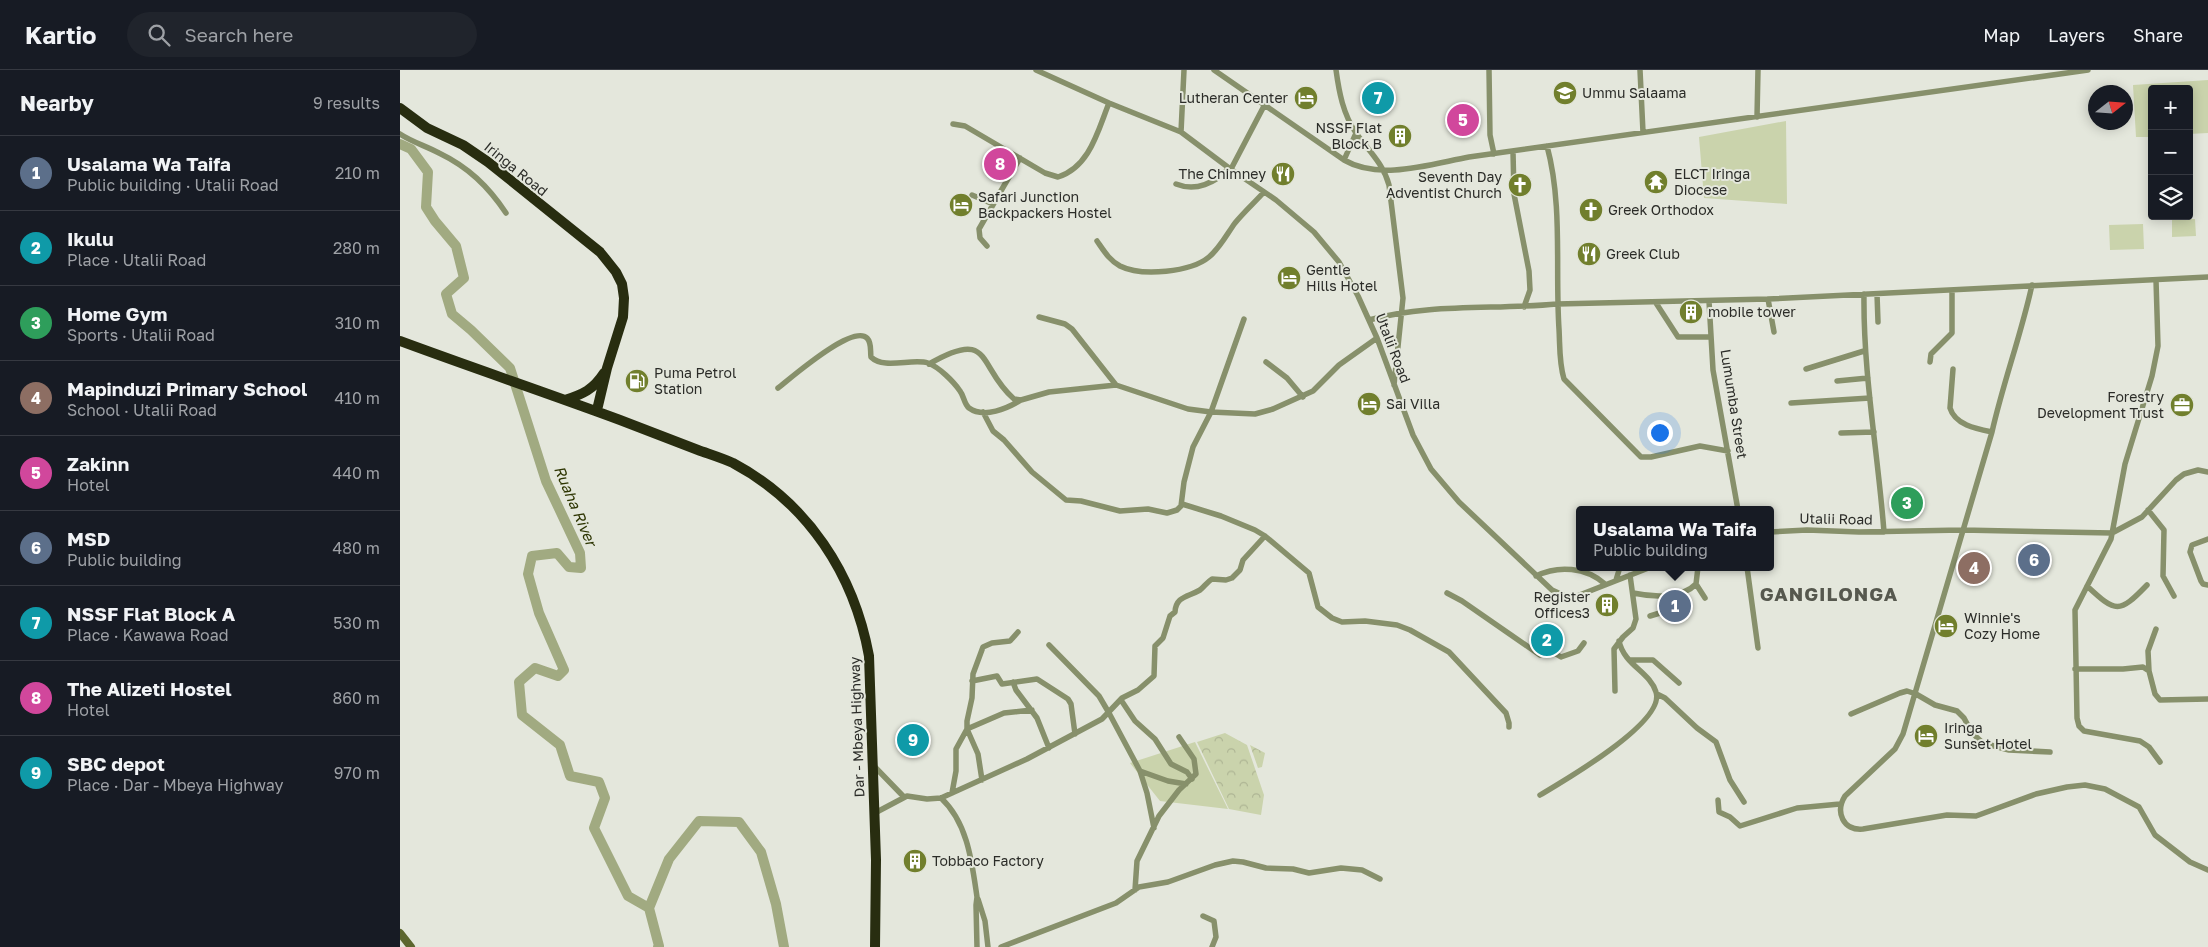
<!DOCTYPE html>
<html lang="en">
<head>
<meta charset="utf-8">
<style>
	body { margin:0; font-family:"Golos Text",sans-serif; background:#20242c; color:#f1f3f6 }
	.controls { position:absolute; right:15px; top:15px; display:grid; overflow:hidden; border-radius:5px; box-shadow:0 2px 12px #0003 }
	.controls button { width:45px; height:45px; display:grid; place-items:center; padding:0; border:0; border-bottom:1px solid #363941; background:#171b24; color:#f1f3f6; font:25px sans-serif }
	.compass { position:absolute; left:1688px; top:15px; width:45px; height:45px; border-radius:50%; background:#171b24; box-shadow:0 2px 12px #0003; rotate:73deg }
	.you { position:absolute; left:1259px; top:362px; width:18px; height:18px; margin:-12px; border:4px solid #fff; border-radius:50%; background:#1a73e8; box-shadow:0 0 0 8px #1a73e833 }
	.badge { display:grid; place-items:center; width:32px; height:32px; border-radius:50%; background:#ea580c; color:#fff; font-size:16px; font-weight:700 }
	.pin { position:absolute; translate:-50% -50%; border:2px solid #fff; box-shadow:0 1px 5px #0006 }
	.popup { position:absolute; left:1176px; top:436px; width:198px; height:65px; box-sizing:border-box; display:grid; place-content:center; border-radius:5px; background:#171b24; filter:drop-shadow(0 1px 4px #0005); font-size:16px; white-space:nowrap; color:#9ea1a6 }
	.popup b { font-size:19px; color:#f1f3f6 }
	.popup::after { content:''; position:absolute; left:50%; top:100%; margin-left:-10px; border:10px solid transparent; border-top-color:#171b24 }
	.list { margin:0; padding:0; list-style:none }
	h2 { display:flex; justify-content:space-between; align-items:center; height:65px; margin:0; padding:0 20px; font-size:21px }
	h2 small { font-size:16px; font-weight:400; color:#9ea1a6 }
	.list li { display:grid; grid-template-columns:32px 1fr auto; gap:15px; align-items:center; box-sizing:border-box; height:75px; padding:0 20px; border-top:1px solid #363941 }
	.list b { display:block; font-size:19px; white-space:nowrap }
	.list p { margin:0; font-size:16px; white-space:nowrap; color:#9ea1a6 }
	.list em { font-size:16px; font-style:normal; color:#9ea1a6 }
	.icon { flex:none; width:28px; height:28px; fill:none; stroke:currentColor; stroke-width:2; stroke-linecap:round; stroke-linejoin:round }
	.map { position:relative; flex:none; width:1808px; height:877px; overflow:hidden }
	header { display:flex; align-items:center; gap:30px; box-sizing:border-box; height:70px; padding:0 25px; background:#171b24; border-bottom:1px solid #363941 }
	header strong { font-size:24px }
	nav { display:flex; gap:28px; margin-inline-start:auto; font-size:18px }
	.search { width:350px; height:45px; background:#20242c; display:flex; align-items:center; gap:12px; box-sizing:border-box; padding:0 18px; border-radius:28px; color:#9ea1a6; font-size:19px }
	main { display:flex }
	aside { flex:1; background:#171b24 }
	.map>svg:first-child { display:block }
	.green { fill:#cad3ac }
	.forest { fill:url(#forest-crowns) }
	.lines { fill:none; stroke-linecap:round; stroke-linejoin:round }
	.river { stroke:#a1aa81; stroke-width:10 }
	.street { stroke:#87906b; stroke-width:5.5 }
	.secondary { stroke:#5c662e; stroke-width:8 }
	.highway { stroke:#282d10; stroke-width:10 }
	.labels { text-anchor:middle; stroke-width:4; stroke-linejoin:round; paint-order:stroke }
	.poi-label { font-size:14px; fill:#2b2c28; stroke:#e4e7dc; text-anchor:start }
	.street-label { font-size:14px; fill:#2b2c28; stroke:#e4e7dc }
	.water-label { font-size:15px; font-style:italic; fill:#2e3603; stroke:#e4e7dc }
	.district-label { font-size:19px; font-weight:bold; letter-spacing:1px; fill:#56584e; stroke:#e4e7dc }
</style>
</head>
<body>
<header>
<strong>Kartio</strong>
<div class="search"><svg class="icon" aria-label="search" viewBox="0 0 24 24"><circle cx="10" cy="10" r="6"/><path d="M15 15l6 6"/></svg>Search here</div>
<nav><a>Map</a><a>Layers</a><a>Share</a></nav>
</header>
<main>
<aside>
<h2>Nearby<small>9 results</small></h2>
<ul class="list">
<li><span class="badge" style="background:#5c6f8a">1</span><div><b>Usalama Wa Taifa</b><p>Public building · Utalii Road</p></div><em>210 m</em></li>
<li><span class="badge" style="background:#0f9aa8">2</span><div><b>Ikulu</b><p>Place · Utalii Road</p></div><em>280 m</em></li>
<li><span class="badge" style="background:#2e9e5b">3</span><div><b>Home Gym</b><p>Sports · Utalii Road</p></div><em>310 m</em></li>
<li><span class="badge" style="background:#8d6e63">4</span><div><b>Mapinduzi Primary School</b><p>School · Utalii Road</p></div><em>410 m</em></li>
<li><span class="badge" style="background:#d1479c">5</span><div><b>Zakinn</b><p>Hotel</p></div><em>440 m</em></li>
<li><span class="badge" style="background:#5c6f8a">6</span><div><b>MSD</b><p>Public building</p></div><em>480 m</em></li>
<li><span class="badge" style="background:#0f9aa8">7</span><div><b>NSSF Flat Block A</b><p>Place · Kawawa Road</p></div><em>530 m</em></li>
<li><span class="badge" style="background:#d1479c">8</span><div><b>The Alizeti Hostel</b><p>Hotel</p></div><em>860 m</em></li>
<li><span class="badge" style="background:#0f9aa8">9</span><div><b>SBC depot</b><p>Place · Dar - Mbeya Highway</p></div><em>970 m</em></li>
</ul>
</aside>
<div class="map">
<svg width="1808" height="877" viewBox="0 0 1808 877">
	<defs>
		<pattern id="forest-crowns" width="20" height="18" patternUnits="userSpaceOnUse" patternTransform="scale(1.25)"><rect width="20" height="18" fill="#cad3ac"/><path d="M2 6a3 3 0 1 1 6 0M12 15a3 3 0 1 1 6 0" fill="none" stroke="#aeb594"/></pattern>
	</defs>
	<rect width="100%" height="100%" fill="#e4e7dc"/>
	<path class="green" d="M1808 10V63L1789 64V19H1752V67H1736L1733 15Z
		M1386 51 1387 134 1304 128 1299 67Z
		M1772 149H1795L1796 166 1772 167Z
		M1743 154 1744 179 1710 180 1709 155Z
		M795 672 828 739 760 731 730 693Z"/>
	<path class="forest" d="M825 663 847 675 864 725 861 745 829 739 797 672Z
		M850 675 865 683 862 697 858 698Z"/>
	<g class="lines">
		<path class="river" d="M0 74 11 79 28 102 26 137 35 151 56 176 64 208 46 224 52 244 71 260 110 298 146 411 180 483 181 498 169 497 157 483 132 486 128 504 139 543 164 600 158 606 135 598 119 612 122 645 160 675 170 706 199 712 205 728 194 758 228 826 249 838 259 876 258 877
			M249 838 269 789 299 751 339 752 361 782 376 834 384 877"/>
		<path class="street" d="M636 0 709 33 781 62 829 98 876 130 914 162 939 192 958 226 977 268 1013 365 1031 399 1059 432 1152 520 1165 526H1177L1251 497
			M814 0 944 90C980 111 1031 94 1069 87L1688 0
			M936 0C939 22 943 44 956 63 968 80 983 93 989 115L1003 228 994 315
			M1089 0 1090 65 1094 84
			M1240 0 1243 62
			M1357 47 1358 0
			M553 54 565 56 645 103 658 107C690 97 698 60 709 33
			M781 62 784 0
			M0 64C12 72 26 76 39 83 68 97 88 116 106 143
			M1147 76C1163 135 1155 199 1159 259 1160 276 1159 293 1164 309L1241 387H1251L1300 376 1328 381
			M1113 82 1114 124 1129 201 1130 220 1124 237
			M944 90 956 63
			M831 99 864 36
			M776 114C796 122 815 113 829 98
			M572 125 593 134
			M697 171C704 181 709 190 720 196 742 207 791 202 809 187 820 178 827 164 835 153 844 142 855 132 864 122
			M587 176 580 168 579 159 620 88
			M1756 210 1758 276 1752 306 1725 394 1711 469 1675 540 1677 648 1679 656 1684 661 1740 671 1749 677 1760 692
			M1632 215C1621 265 1603 313 1592 362L1503 664 1495 679 1445 726C1435 742 1443 761 1463 759L1547 745 1576 746 1636 724 1667 717 1685 715 1705 719 1739 737 1755 765 1790 792 1808 800
			M1464 224C1463 304 1478 383 1484 462
			M1477 224 1478 252
			M1368 229 1374 262
			M1309 231 1313 300 1338 440
			M1256 233 1278 267H1311
			M639 247 665 254 672 259 716 315
			M969 250C1030 233 1095 240 1157 234L1368 229 1808 207
			M866 292 887 308 903 327
			M1530 292 1531 284 1552 263V220
			M529 294C593 257 577 297 614 329L621 330 649 322 716 315 788 339 811 342 855 344 873 339 913 321 939 295 977 268
			M1406 299 1464 281
			M1553 299 1550 338C1555 355 1577 359 1592 362
			M1437 311 1468 308
			M378 318C391 308 452 254 467 268 472 273 470 281 471 287 484 300 512 288 528 293 539 297 554 312 560 321 564 326 564 334 569 338 584 349 608 338 621 330
			M1391 333 1470 328
			M583 342 593 361 604 370 632 402 666 430 681 431 720 441 748 439 767 443 777 440 781 436 784 412 793 377 811 342 844 249
			M1441 363 1474 362
			M782 434 821 446 855 460 865 466 909 503 918 537 932 548 942 552 965 551 997 555 1010 560 1049 582 1106 643 1109 653V657
			M1748 440 1764 460 1763 506 1774 526
			M1370 462 1407 460 1459 462 1562 460 1712 463 1742 447 1776 410 1784 404 1798 400 1808 402
			M1808 469 1792 475 1790 482 1801 511 1803 514 1808 515
			M1347 497 1358 578
			M1136 506C1158 495 1186 497 1205 514
			M1216 510 1220 497
			M1296 514 1305 528
			M1687 516C1716 543 1719 544 1747 515
			M1047 523 1062 531 1140 585 1151 581 1161 587 1178 581 1184 573
			M1233 523C1252 527 1282 529 1296 514L1298 497
			M1250 546 1273 539 1272 524
			M649 575 699 626 709 643 740 701 747 723 754 758
			M1230 590H1253L1279 613
			M1675 599H1723L1743 597 1749 601 1755 624 1760 630 1808 629
			M1749 601 1748 581 1756 559
			M572 611 597 606 602 614 637 609 668 629 671 634 675 664
			M613 612 616 620 637 648 649 678
			M1215 621 1214 579 1223 567 1233 558 1236 549 1230 505
			M1257 624 1265 628 1297 658 1316 672 1330 710 1344 732
			M721 630 735 651 755 669 771 694 787 702 792 709
			M1451 644 1500 623 1507 621 1516 624 1535 635 1557 641 1564 648 1572 663 1583 673 1609 680 1650 682
			M473 695 504 727
			M740 701 768 711 786 714
			M582 710 578 684 567 659V651L572 628 573 604 583 577 592 573 610 571 618 562
			M552 723 556 701V679L567 659 604 643 632 640
			M1140 725C1162 712 1266 652 1256 622 1250 602 1224 595 1219 571
			M541 728C568 753 572 793 577 827L576 835 577 877
			M1318 730 1319 742 1330 747 1340 756 1397 738 1440 734
			M473 744 507 726 527 729 541 728 627 689 702 649 722 628 738 620 754 606 755 576 763 568 770 546 775 542C776 526 788 527 800 520 804 517 807 512 812 509L826 510 832 508 840 500 843 490 865 466
			M735 820 737 791 759 746 779 720 796 704 794 689 779 667
			M578 829 585 851 588 877
			M803 846 814 851 816 867 812 877
			M601 877 716 833 739 817 768 812 815 795 833 791 843 792 866 798 893 799 909 803 941 798 962 800 980 809"/>
		<path class="secondary" d="M0 863 11 877"/>
		<path class="highway" d="M0 38 27 58 63 75 88 92 200 182 216 202 222 214 224 228 223 247 207 298 197 340
			M0 271C73 298 147 323 220 350 246 360 272 370 298 380 309 384 322 388 333 393 408 433 454 504 469 586L476 790 475 877
			M165 330C183 324 193 320 204 303"/>
	</g>
	<defs>
		<g id="school-disc" transform="scale(1.25)"><circle r="9.5" fill="#717f2d" stroke="#e4e7dc"/><path d="M0-5L7-2L0 1L-7-2ZM-4 1L0 2.5L4 1V4Q0 6-4 4Z" fill="#fff"/></g>
		<g id="hotel-disc" transform="scale(1.25)"><circle r="9.5" fill="#717f2d" stroke="#e4e7dc"/><path d="M-6-4.5h1.5V1H6V5H4.5V3h-9V5H-6ZM-4 0a1.8 1.8 0 1 1 3.6 0ZM.5 0V-2.5h3Q6-2.5 6 0Z" fill="#fff"/></g>
		<g id="building-disc" transform="scale(1.25)"><circle r="9.5" fill="#717f2d" stroke="#e4e7dc"/><path d="M-4-6H4V6H1V3H-1V6H-4ZM-2.5-4.3h1.7v1.8h-1.7ZM.8-4.3h1.7v1.8H.8ZM-2.5-1h1.7V.8h-1.7ZM.8-1h1.7V.8H.8Z" fill="#fff"/></g>
		<g id="restaurant-disc" transform="scale(1.25)"><circle r="9.5" fill="#717f2d" stroke="#e4e7dc"/><path d="M-5-6h1v4h1v-4h1v4h1v-4h1v5L-1.5 .5V6h-2V.5L-5-1ZM5-6V6H3V1.5H1.5Q1.5-4 5-6Z" fill="#fff"/></g>
		<g id="temple-disc" transform="scale(1.25)"><circle r="9.5" fill="#717f2d" stroke="#e4e7dc"/><path d="M0-6L5-2H3V0L6.5 2.5H4V6H1.5V3h-3V6H-4V2.5H-6.5L-3 0V-2H-5Z" fill="#fff"/></g>
		<g id="church-disc" transform="scale(1.25)"><circle r="9.5" fill="#717f2d" stroke="#e4e7dc"/><path d="M-1.2-6h2.4v3.5h3.3v2.4h-3.3V6h-2.4V-.1h-3.3v-2.4h3.3Z" fill="#fff"/></g>
		<g id="fuel-disc" transform="scale(1.25)"><circle r="9.5" fill="#717f2d" stroke="#e4e7dc"/><path d="M-5.5-6h7V0h2V4h1.3V-2.5L3-4.5l.8-.8L6-3V5H2.5V1h-1V6h-7ZM-4.2-4.7v3.2H.2V-4.7Z" fill="#fff"/></g>
		<g id="office-disc" transform="scale(1.25)"><circle r="9.5" fill="#717f2d" stroke="#e4e7dc"/><path d="M-6-3h4V-5.5h4V-3h4V5H-6ZM-1-4.5V-3h2v-1.5ZM-6 0V1H6V0Z" fill="#fff"/></g>
	</defs>
	<g fill-rule="evenodd">
		<use href="#school-disc" x="1165" y="23"/>
		<use href="#hotel-disc" x="906" y="28"/>
		<use href="#building-disc" x="1000" y="66"/>
		<use href="#restaurant-disc" x="883" y="104"/>
		<use href="#temple-disc" x="1256" y="112"/>
		<use href="#church-disc" x="1120" y="115"/>
		<use href="#hotel-disc" x="561" y="135"/>
		<use href="#church-disc" x="1191" y="140"/>
		<use href="#restaurant-disc" x="1189" y="184"/>
		<use href="#hotel-disc" x="889" y="208"/>
		<use href="#building-disc" x="1291" y="242"/>
		<use href="#fuel-disc" x="237" y="311"/>
		<use href="#hotel-disc" x="969" y="334"/>
		<use href="#office-disc" x="1782" y="335"/>
		<use href="#building-disc" x="1207" y="535"/>
		<use href="#hotel-disc" x="1546" y="556"/>
		<use href="#hotel-disc" x="1526" y="666"/>
		<use href="#building-disc" x="515" y="791"/>
	</g>
	<g class="labels">
		<g class="poi-label">
			<text x="1182" y="28">Ummu Salaama</text>
			<text x="888" y="33" text-anchor="end">Lutheran Center</text>
			<text x="982" y="63" text-anchor="end">NSSF Flat<tspan x="982" dy="16">Block B</tspan></text>
			<text x="866" y="109" text-anchor="end">The Chimney</text>
			<text x="1274" y="109">ELCT Iringa<tspan x="1274" dy="16">Diocese</tspan></text>
			<text x="1102" y="112" text-anchor="end">Seventh Day<tspan x="1102" dy="16">Adventist Church</tspan></text>
			<text x="578" y="132">Safari Junction<tspan x="578" dy="16">Backpackers Hostel</tspan></text>
			<text x="1208" y="145">Greek Orthodox</text>
			<text x="1206" y="189">Greek Club</text>
			<text x="906" y="205">Gentle<tspan x="906" dy="16">Hills Hotel</tspan></text>
			<text x="1308" y="247">mobile tower</text>
			<text x="254" y="308">Puma Petrol<tspan x="254" dy="16">Station</tspan></text>
			<text x="1764" y="332" text-anchor="end">Forestry<tspan x="1764" dy="16">Development Trust</tspan></text>
			<text x="986" y="339">Sai Villa</text>
			<text x="1190" y="532" text-anchor="end">Register<tspan x="1190" dy="16">Offices3</tspan></text>
			<text x="1564" y="553">Winnie's<tspan x="1564" dy="16">Cozy Home</tspan></text>
			<text x="1544" y="663">Iringa<tspan x="1544" dy="16">Sunset Hotel</tspan></text>
			<text x="532" y="796">Tobbaco Factory</text>
		</g>
		<g class="street-label">
			<text transform="translate(116 99) rotate(39)" y="5">Iringa Road</text>
			<text transform="translate(993 278) rotate(69)" y="5">Utalii Road</text>
			<text transform="translate(1334 334) rotate(81)" y="5">Lumumba Street</text>
			<text transform="translate(1436 449) rotate(1)" y="5">Utalii Road</text>
			<text transform="translate(457 657) rotate(-92)" y="5">Dar - Mbeya Highway</text>
		</g>
		<g class="water-label">
			<text transform="translate(175 436) rotate(67)" y="5">Ruaha River</text>
		</g>
		<g class="district-label">
			<text x="1429" y="531">GANGILONGA</text>
		</g>
	</g>
</svg>
<div class="controls">
<button>+</button>
<button>−</button>
<button><svg class="icon" aria-label="layers" viewBox="0 0 24 24"><path d="M12 4l9 5-9 5-9-5zM3 14l9 5 9-5"/></svg></button>
</div>
<svg class="compass" viewBox="-18 -18 36 36"><path d="M0-13l5 13h-10z" fill="#e53935"/><path d="M0 13l5-13h-10z" fill="#9ea1a6"/></svg>
<div class="you"></div>
<div class="pin badge" style="left:1275px;top:536px;background:#5c6f8a">1</div>
<div class="popup"><b>Usalama Wa Taifa</b>Public building</div>
<div class="pin badge" style="left:1147px;top:570px;background:#0f9aa8">2</div>
<div class="pin badge" style="left:1507px;top:433px;background:#2e9e5b">3</div>
<div class="pin badge" style="left:1574px;top:498px;background:#8d6e63">4</div>
<div class="pin badge" style="left:1063px;top:50px;background:#d1479c">5</div>
<div class="pin badge" style="left:1634px;top:490px;background:#5c6f8a">6</div>
<div class="pin badge" style="left:978px;top:28px;background:#0f9aa8">7</div>
<div class="pin badge" style="left:600px;top:94px;background:#d1479c">8</div>
<div class="pin badge" style="left:513px;top:670px;background:#0f9aa8">9</div>
</div>
</main>
</body>
</html>
